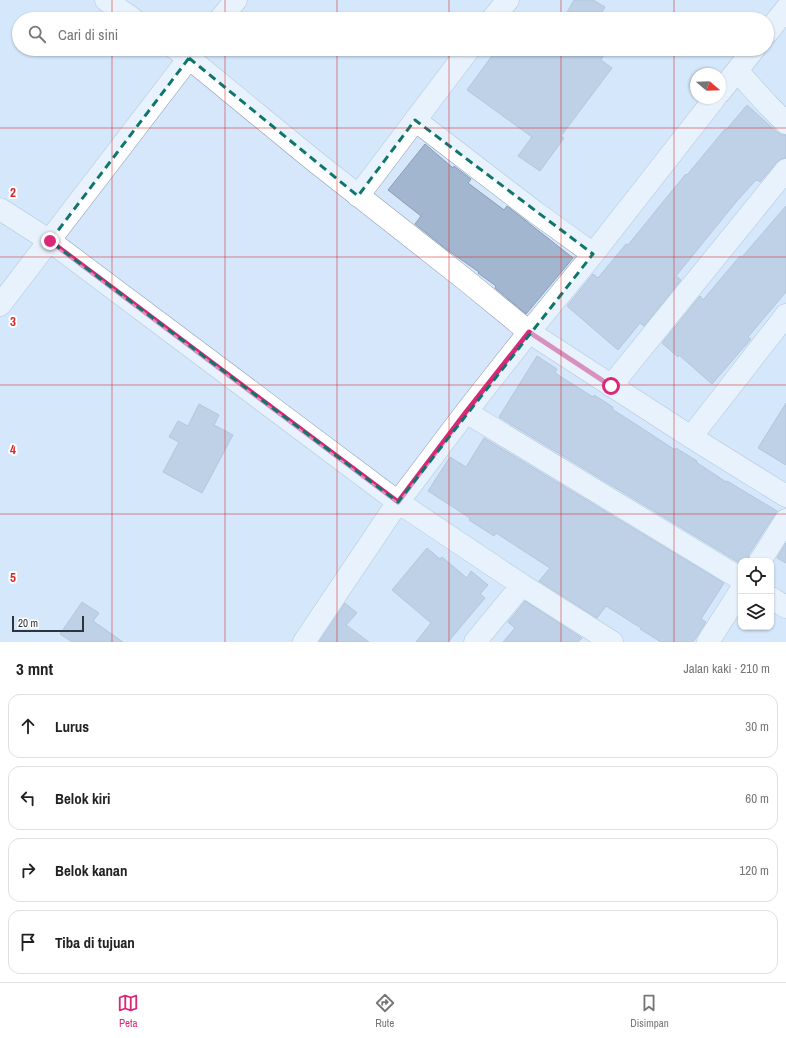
<!DOCTYPE html>
<html lang="id">
<head>
<meta charset="utf-8">
<style>
	body { margin:0; font-family:"Archivo Narrow",sans-serif; background:#f2f2f2; color:#222 }
	.controls { position:absolute; right:12px; bottom:12px; display:grid; overflow:hidden; border-radius:8px; box-shadow:0 1px 3px #0004 }
	.controls button { width:36px; height:36px; display:grid; place-items:center; padding:0; border:0; border-bottom:1px solid #e0e0e0; background:#fff; color:#222; font:20px sans-serif }
	.compass { position:absolute; left:690px; top:68px; width:36px; height:36px; border-radius:50%; background:#fff; box-shadow:0 1px 3px #0004; rotate:109deg }
	.scale { position:absolute; left:12px; bottom:10px; width:72px; box-sizing:border-box; padding-left:4px; border:2px solid #2d343e; border-top:0; font-size:11px; line-height:14px; white-space:nowrap; color:#2d343e; -webkit-text-stroke:3px #fff; paint-order:stroke }
	.stop { position:absolute; width:12px; height:12px; margin:-9px; border:3px solid #db2777; border-radius:50%; background:#fff }
	.stop.end { background:#db2777; border-color:#fff; box-shadow:0 1px 4px #0008 }
	.list { margin:0; padding:0; list-style:none }
	h2 { display:flex; justify-content:space-between; align-items:center; height:52px; margin:0; padding:0 16px; font-size:17px }
	h2 small { font-size:13px; font-weight:400; color:#767676 }
	.list li { display:grid; grid-template-columns:26px 1fr auto; gap:12px; align-items:center; box-sizing:border-box; height:64px; margin:0 8px 8px; padding:0 8px; border:1px solid #e0e0e0; border-radius:12px }
	.list b { display:block; font-size:15px; white-space:nowrap }
	.list em { font-size:13px; font-style:normal; color:#767676 }
	.icon { flex:none; width:22px; height:22px; fill:none; stroke:currentColor; stroke-width:2; stroke-linecap:round; stroke-linejoin:round }
	.map { position:relative; flex:none; width:786px; height:642px; overflow:hidden }
	.search { position:absolute; background:#fff; box-shadow:0 1px 3px #0004; left:12px; right:12px; top:12px; height:44px; display:flex; align-items:center; gap:10px; box-sizing:border-box; padding:0 14px; border-radius:22px; color:#767676; font-size:15px }
	.sheet { height:340px; background:#fff }
	nav { display:flex; justify-content:space-around; align-items:center; box-sizing:border-box; height:56px; border-top:1px solid #e0e0e0; background:#fff; font-size:11px; color:#767676 }
	nav a { display:grid; justify-items:center; gap:2px }
	nav .on { color:#db2777 }
	.map>svg:first-child { display:block }
	.building { fill:#a3b6cf; stroke:#8a9db4 }
	.lines { fill:none; stroke-linecap:round; stroke-linejoin:round }
	.street-casing { stroke:#889bb3; stroke-width:23 }
	.street { stroke:#fff; stroke-width:22 }
	.route { stroke:#db2777; stroke-width:5 }
	.marked { fill:none; stroke:#0f766e; stroke-width:3; stroke-dasharray:8 5; stroke-linejoin:round }
	.grid { fill:none; stroke:#d62828; stroke-width:1; stroke-opacity:0.55 }
	.grid-label { font-size:13px; text-anchor:middle; font-weight:bold; fill:#d62828; stroke:#fff; stroke-width:4; stroke-linejoin:round; paint-order:stroke }
</style>
</head>
<body>
<div class="map">
<svg width="786" height="642" viewBox="0 0 786 642">
	<rect width="100%" height="100%" fill="#d6e7fb"/>
	<path class="building" d="M574 0H593L605 7 598 19H563Z
		M497 49H607L601 60 612 68 561 136 564 138 540 171 518 156 532 137 467 90Z
		M747 105 777 132 782 135H786V158L781 159 777 162 760 182 757 180 755 181 736 202 676 276 681 280 644 326 640 323 618 350 567 306 593 274 598 278 626 244 628 245 671 192 686 174 687 175 725 129 726 130Z
		M425 144 453 168 454 166 471 179 468 183 504 210 507 206 573 258 526 314 495 288 496 286 478 273 479 272 446 249 415 224 421 216 388 190Z
		M786 206V292L748 337 751 339 712 384 679 355 678 357 662 343 700 296 703 300 740 256 742 257Z
		M537 356 557 369 555 373 593 397 594 395 613 407 612 409 640 427 675 450 676 448 697 461 696 462 726 482 727 481 777 511 749 554 748 561H741V564L499 417Z
		M786 403V465L758 448Z
		M199 404 219 415 214 425 233 435 202 493 163 472 179 442 169 437 178 421 188 426Z
		M484 438 724 583 701 619 706 622 693 642H661L640 629 641 628 606 606 597 618 539 581 550 568 496 533 494 536 469 520 470 518 428 491 450 457 466 467Z
		M786 543V563L777 558Z
		M427 548 440 559 442 557 467 578 471 571 488 585 480 594 485 598 448 642H416L431 623 392 590Z
		M525 601 582 638 578 642H503L515 628 508 622Z
		M82 602 99 613 93 621 123 642H72L60 634Z
		M345 603 357 613 346 625 369 642H319Z"/>
	<g class="lines">
		<g class="street-casing">
			<path id="street" d="M106 0 133 19
				M220 19 236 0
				M492 19 508 0
				M767 33 786 9
				M176 49 189 58 312 159 467 281 529 332 691 437 786 496
				M737 71 768 105 786 123
				M720 92 754 49
				M415 120 535 212 593 254
				M358 196 469 49
				M0 209 50 241 398 502 522 585 612 642
				M0 305 196 49
				M611 386 786 170
				M466 412 741 579
				M691 437 786 315
				M760 561 786 520
				M771 598 786 607
				M304 642 398 502 466 412 529 332 593 254 715 98
				M475 642 522 585
				M708 642 741 590"/>
		</g>
		<use href="#street" class="street"/>
	</g>
	<g class="lines">
		<path class="route" d="M50 241 398 502 466 412 529 332 611 386"/>
	</g>
	<path d="M0 0H786V642H0ZM189 58 358 196 415 120 593 254 398 502 50 241Z" fill="#d6e7fb" fill-opacity=".55" fill-rule="evenodd"/>
	<path class="marked" d="M189 58 358 196 415 120 593 254 398 502 50 241Z"/>
	<path class="grid" d="M112 0V19M225 0V19M337 0V19M449 0V19M561 0V19M674 0V19M112 49V642M225 49V642M337 49V642M449 49V642M561 49V642M674 49V642M0 128H786M0 257H786M0 385H786M0 514H786"/>
	<g class="grid-label">
		<text x="13" y="197">2</text>
		<text x="13" y="326">3</text>
		<text x="13" y="454">4</text>
		<text x="13" y="582">5</text>
	</g>
</svg>
<div class="controls">
<button><svg class="icon" aria-label="locate" viewBox="0 0 24 24"><circle cx="12" cy="12" r="6"/><path d="M12 2v4M12 18v4M2 12h4M18 12h4"/></svg></button>
<button><svg class="icon" aria-label="layers" viewBox="0 0 24 24"><path d="M12 4l9 5-9 5-9-5zM3 14l9 5 9-5"/></svg></button>
</div>
<svg class="compass" viewBox="-18 -18 36 36"><path d="M0-13l5 13h-10z" fill="#e53935"/><path d="M0 13l5-13h-10z" fill="#767676"/></svg>
<div class="scale">20 m</div>
<div class="stop" style="left:611px;top:386px"></div>
<div class="stop end" style="left:50px;top:241px"></div>
<div class="search"><svg class="icon" aria-label="search" viewBox="0 0 24 24"><circle cx="10" cy="10" r="6"/><path d="M15 15l6 6"/></svg>Cari di sini</div>
</div>
<section class="sheet">
<h2>3 mnt<small>Jalan kaki · 210 m</small></h2>
<ul class="list">
<li><svg class="icon" aria-label="ahead" viewBox="0 0 24 24"><path d="M12 20V5M6 11l6-6 6 6"/></svg><div><b>Lurus</b></div><em>30 m</em></li>
<li><svg class="icon" aria-label="left" viewBox="0 0 24 24"><path d="M17 20v-9H6M10 6l-5 5 5 5"/></svg><div><b>Belok kiri</b></div><em>60 m</em></li>
<li><svg class="icon" aria-label="right" viewBox="0 0 24 24"><path d="M7 20v-9h11M14 6l5 5-5 5"/></svg><div><b>Belok kanan</b></div><em>120 m</em></li>
<li><svg class="icon" aria-label="arrive" viewBox="0 0 24 24"><path d="M6 21V4h12l-3 4 3 4H6"/></svg><div><b>Tiba di tujuan</b></div></li>
</ul>
</section>
<nav>
<a class="on"><svg class="icon" aria-label="map" viewBox="0 0 24 24"><path d="M3 6l6-2 6 2 6-2v14l-6 2-6-2-6 2zM9 4v14M15 6v14"/></svg>Peta</a>
<a><svg class="icon" aria-label="directions" viewBox="0 0 24 24"><path d="M12 3l9 9-9 9-9-9zM9 14v-3h6M13 9l2 2-2 2"/></svg>Rute</a>
<a><svg class="icon" aria-label="saved" viewBox="0 0 24 24"><path d="M7 4h10v16l-5-4-5 4z"/></svg>Disimpan</a>
</nav>
</body>
</html>
